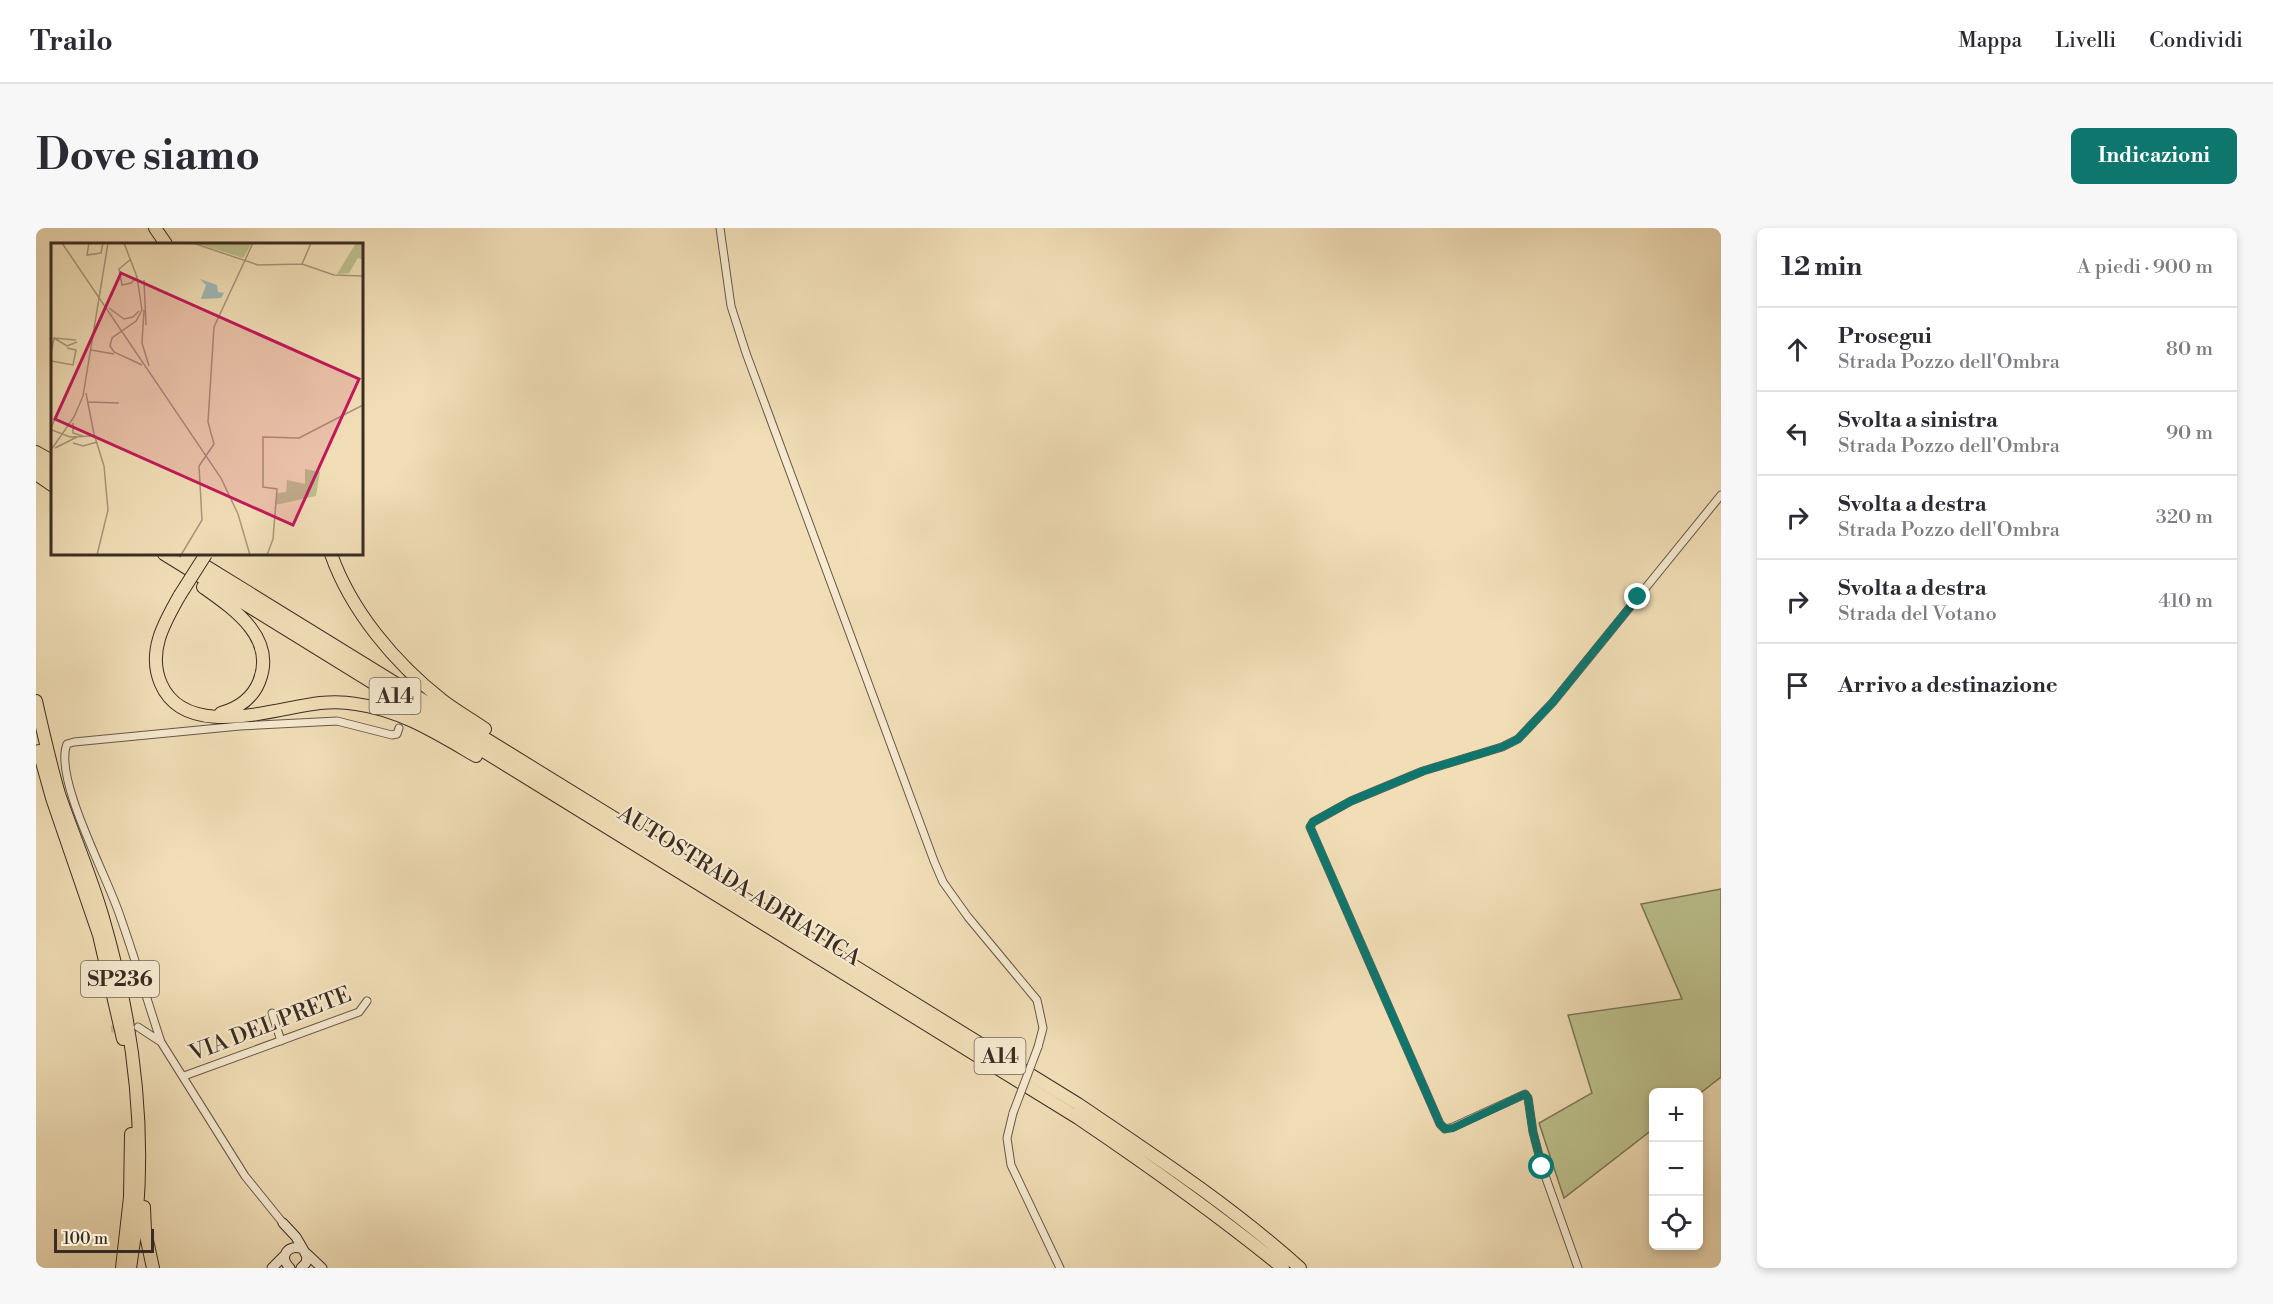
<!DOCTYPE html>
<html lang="it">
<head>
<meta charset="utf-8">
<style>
	body { margin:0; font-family:"Libre Bodoni",serif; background:#f7f7f7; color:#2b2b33 }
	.controls { position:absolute; right:18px; bottom:18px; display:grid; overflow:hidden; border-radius:9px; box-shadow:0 3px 9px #0003 }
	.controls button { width:54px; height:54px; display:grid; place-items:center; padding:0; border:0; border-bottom:2px solid #e1e1e2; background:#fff; color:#2b2b33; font:30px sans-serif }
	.scale { position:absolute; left:18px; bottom:15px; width:100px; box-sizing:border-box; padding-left:6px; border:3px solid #3b2c23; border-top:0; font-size:16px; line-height:21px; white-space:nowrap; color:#3b2c23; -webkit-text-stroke:4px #f6ead0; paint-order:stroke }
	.stop { position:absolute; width:18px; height:18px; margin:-14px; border:4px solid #0f766e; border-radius:50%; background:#fff }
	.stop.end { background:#0f766e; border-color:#fff; box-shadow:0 2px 6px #0008 }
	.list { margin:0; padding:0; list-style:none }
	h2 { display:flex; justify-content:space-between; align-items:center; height:78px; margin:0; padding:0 24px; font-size:26px }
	h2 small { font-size:20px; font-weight:400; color:#7c7c81 }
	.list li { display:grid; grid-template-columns:39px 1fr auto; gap:18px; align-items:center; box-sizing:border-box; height:84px; padding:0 24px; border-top:2px solid #e1e1e2 }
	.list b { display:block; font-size:22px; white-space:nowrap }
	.list p { margin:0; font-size:20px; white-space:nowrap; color:#7c7c81 }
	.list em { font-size:20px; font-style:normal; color:#7c7c81 }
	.icon { flex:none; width:33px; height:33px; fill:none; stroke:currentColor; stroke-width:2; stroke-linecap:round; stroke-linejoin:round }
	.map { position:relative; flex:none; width:1685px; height:1040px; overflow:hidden; border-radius:9px }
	header { display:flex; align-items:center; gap:36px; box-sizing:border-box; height:84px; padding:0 30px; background:#fff; border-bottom:2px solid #e1e1e2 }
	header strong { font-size:28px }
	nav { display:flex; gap:33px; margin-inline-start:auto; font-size:21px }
	.intro { display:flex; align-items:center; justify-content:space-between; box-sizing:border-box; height:144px; padding:0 36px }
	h1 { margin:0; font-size:42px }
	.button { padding:15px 27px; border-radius:9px; background:#0f766e; color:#fff; font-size:21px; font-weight:700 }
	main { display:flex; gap:36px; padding:0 36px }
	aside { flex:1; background:#fff; border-radius:9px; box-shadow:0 3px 9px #0003 }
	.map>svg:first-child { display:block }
	.green { fill:#bcc18d; stroke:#7c7658; stroke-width:1.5 }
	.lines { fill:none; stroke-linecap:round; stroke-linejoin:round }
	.street-tunnel { stroke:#cdba99; stroke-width:7; stroke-dasharray:7 3.5; stroke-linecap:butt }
	.street-casing { stroke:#685848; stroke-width:9 }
	.secondary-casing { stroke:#3b2c23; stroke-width:11 }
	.highway-casing { stroke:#3b2c23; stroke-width:14 }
	.street { stroke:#f6ead0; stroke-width:7 }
	.secondary { stroke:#f6ead0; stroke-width:9 }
	.highway { stroke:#f1deb7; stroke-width:12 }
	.street-bridge-casing { stroke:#685848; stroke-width:9; stroke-linecap:butt }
	.highway-bridge-casing { stroke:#3b2c23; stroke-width:14; stroke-linecap:butt }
	.street-bridge { stroke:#f6ead0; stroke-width:7 }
	.highway-bridge { stroke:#f1deb7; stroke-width:12 }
	.route { stroke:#0f766e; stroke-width:8 }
	.labels { text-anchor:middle; stroke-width:4.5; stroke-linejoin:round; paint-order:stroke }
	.shield { fill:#f6ead0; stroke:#736557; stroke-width:1.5 }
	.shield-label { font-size:21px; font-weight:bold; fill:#3b2c23 }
	.street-label { font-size:22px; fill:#3b2c23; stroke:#f6ead0 }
	.inset-road { fill:none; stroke:#a8977c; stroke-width:1.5 }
	.view { fill:#c2185b; fill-opacity:0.15; stroke:#c2185b; stroke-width:3 }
	.inset-edge { fill:none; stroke:#3b2c23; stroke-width:3 }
</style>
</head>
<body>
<header>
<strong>Trailo</strong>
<nav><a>Mappa</a><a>Livelli</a><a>Condividi</a></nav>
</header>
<div class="intro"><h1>Dove siamo</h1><a class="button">Indicazioni</a></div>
<main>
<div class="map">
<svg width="1685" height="1040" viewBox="0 0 1685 1040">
	<rect width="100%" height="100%" fill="#f1deb7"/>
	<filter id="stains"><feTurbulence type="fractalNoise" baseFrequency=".00333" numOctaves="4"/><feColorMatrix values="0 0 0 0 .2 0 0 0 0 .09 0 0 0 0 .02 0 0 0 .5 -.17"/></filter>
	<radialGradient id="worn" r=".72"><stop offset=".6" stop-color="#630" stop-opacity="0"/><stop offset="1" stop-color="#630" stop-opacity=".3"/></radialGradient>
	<path class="green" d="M1685 661V849L1663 866 1662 864H1618L1617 901 1528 970 1503 895 1556 865 1532 787 1646 771 1605 676Z"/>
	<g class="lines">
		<path class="street-tunnel" d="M369 462 373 433
			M75 801 88 800"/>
		<g class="street-casing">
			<path id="street" d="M684 0 695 78 710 125 898 633 907 654 932 689 1001 772 1007 800 1002 819
				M236 785 245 813
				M102 799 125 814 209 948 247 995
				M125 814C111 772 99 730 84 688 72 650 17 550 31 516L38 514 204 498 301 493 356 507 361 506 363 500
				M148 848 323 784 331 773
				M977 885 971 910 975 937 1024 1040
				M1542 1040 1506 939 1497 904 1492 870 1489 866 1417 899 1409 901 1404 896 1274 599 1277 594 1315 573 1387 543 1466 519 1482 511 1517 474 1685 267"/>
		</g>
		<g class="secondary-casing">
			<path id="secondary" d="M247 995 260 1009 267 1021
				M270 1025 286 1040
				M236 1040 249 1027
				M254 1040C242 1029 252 1015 267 1021L271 1029 270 1035 265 1040"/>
		</g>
		<g class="highway-casing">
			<path id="highway" d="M119 0 130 16
				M0 224 16 233
				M0 233 16 243
				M0 246 16 257
				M128 326 1042 890C1113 938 1181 986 1247 1040
				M150 326 1042 876C1119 928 1195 978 1264 1040
				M295 326C315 383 359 435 406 472 420 483 435 491 449 501
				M167 359C198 381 241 410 223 454 216 471 203 480 185 485
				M144 367C128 395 111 424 125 456 150 513 239 480 284 475 296 474 309 474 320 476 365 482 402 506 440 528
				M0 473C7 504 14 535 23 566 37 607 55 648 67 690 100 804 114 922 94 1040
				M3 523 16 570 63 707 87 811
				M108 979 109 1003 117 1040
				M86 1040 94 969 95 906"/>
		</g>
		<use href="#street" class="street"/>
		<use href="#secondary" class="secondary"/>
		<use href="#highway" class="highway"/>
		<g class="street-bridge-casing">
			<path id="street-bridge" d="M977 885 1002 819"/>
		</g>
		<g class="highway-bridge-casing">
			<path id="highway-bridge" d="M144 367 170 326"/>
		</g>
		<use href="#street-bridge" class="street-bridge"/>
		<use href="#highway-bridge" class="highway-bridge"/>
	</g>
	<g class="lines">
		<path class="route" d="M1506 939 1497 904 1492 870 1489 866 1417 900 1409 901 1404 896 1274 599 1277 594 1315 573 1387 543 1466 519 1482 511 1517 474 1602 369"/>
	</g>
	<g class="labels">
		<g class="shield">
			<rect x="333.5" y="450" width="51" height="36" rx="4.5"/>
			<rect x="45" y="733" width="78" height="36" rx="4.5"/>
			<rect x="938.5" y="810" width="51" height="36" rx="4.5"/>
		</g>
		<g class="shield-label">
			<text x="359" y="475">A14</text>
			<text x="84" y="758">SP236</text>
			<text x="964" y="835">A14</text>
		</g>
		<g class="street-label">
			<text transform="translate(704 657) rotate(32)" y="8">AUTOSTRADA ADRIATICA</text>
			<text transform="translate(234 795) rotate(-21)" y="8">VIA DEL PRETE</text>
		</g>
	</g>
	<g transform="translate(15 15)">
		<rect width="312" height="312" fill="#f1deb7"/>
		<path d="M145 0H201L192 15ZM305 0H312V17L307 15 298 30 286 31ZM254 226 269 229 265 253 224 262 226 250 235 249 236 237 254 241Z" fill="#bcc18d"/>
		<path d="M149 36 166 42 167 49 173 50 170 55 150 56 155 42Z" fill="#9ebab8"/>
		<path class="inset-road" d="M11 0 170 235 187 271 199 312M38 0 36 12 50 10 52 0M73 0 86 34 91 67 85 78 61 95 59 103 63 109 91 122M142 0 207 22 251 21 283 32 312 33M80 16 68 26 71 42 80 40 86 34M251 21 260 0M93 37 95 82M58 65 73 76 82 74 88 68M93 67 91 100 98 123M3 95 16 103 26 99M40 107 63 111M0 111 3 95 25 97M0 118 22 122 25 107 16 105M35 150 43 191M37 159 68 160M22 180V190L32 193M0 185 12 158M1 187 19 194 41 193M43 191 53 223 57 267 46 312M22 200 32 203 46 199M4 205 26 194M0 207 23 174 32 153 57 0M130 312 151 277 148 223 163 201 157 179 163 84 202 0M216 312 222 296 226 246 212 244V194L248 195 312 162"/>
		<path class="view" d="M70 30 308 136 242 282 4 176Z"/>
		<rect width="312" height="312" class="inset-edge"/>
	</g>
	<rect width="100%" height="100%" filter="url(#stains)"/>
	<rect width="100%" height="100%" fill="url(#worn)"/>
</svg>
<div class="controls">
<button>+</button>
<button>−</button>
<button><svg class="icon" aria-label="locate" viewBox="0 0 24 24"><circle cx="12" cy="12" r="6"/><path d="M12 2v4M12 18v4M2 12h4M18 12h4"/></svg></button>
</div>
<div class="scale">100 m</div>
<div class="stop" style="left:1506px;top:939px"></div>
<div class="stop end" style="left:1602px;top:369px"></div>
</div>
<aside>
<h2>12 min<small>A piedi · 900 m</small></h2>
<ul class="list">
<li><svg class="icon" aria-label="ahead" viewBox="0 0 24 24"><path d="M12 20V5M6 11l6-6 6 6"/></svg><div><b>Prosegui</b><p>Strada Pozzo dell'Ombra</p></div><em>80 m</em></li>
<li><svg class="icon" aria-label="left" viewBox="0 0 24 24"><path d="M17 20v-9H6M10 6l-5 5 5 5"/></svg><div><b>Svolta a sinistra</b><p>Strada Pozzo dell'Ombra</p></div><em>90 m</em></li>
<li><svg class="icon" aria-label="right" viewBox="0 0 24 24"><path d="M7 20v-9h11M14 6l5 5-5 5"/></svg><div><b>Svolta a destra</b><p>Strada Pozzo dell'Ombra</p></div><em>320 m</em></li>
<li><svg class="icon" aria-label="right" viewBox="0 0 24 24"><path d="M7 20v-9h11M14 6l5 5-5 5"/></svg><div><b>Svolta a destra</b><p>Strada del Votano</p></div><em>410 m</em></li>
<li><svg class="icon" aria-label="arrive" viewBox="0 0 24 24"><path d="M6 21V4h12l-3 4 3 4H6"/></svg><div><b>Arrivo a destinazione</b></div></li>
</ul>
</aside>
</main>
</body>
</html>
